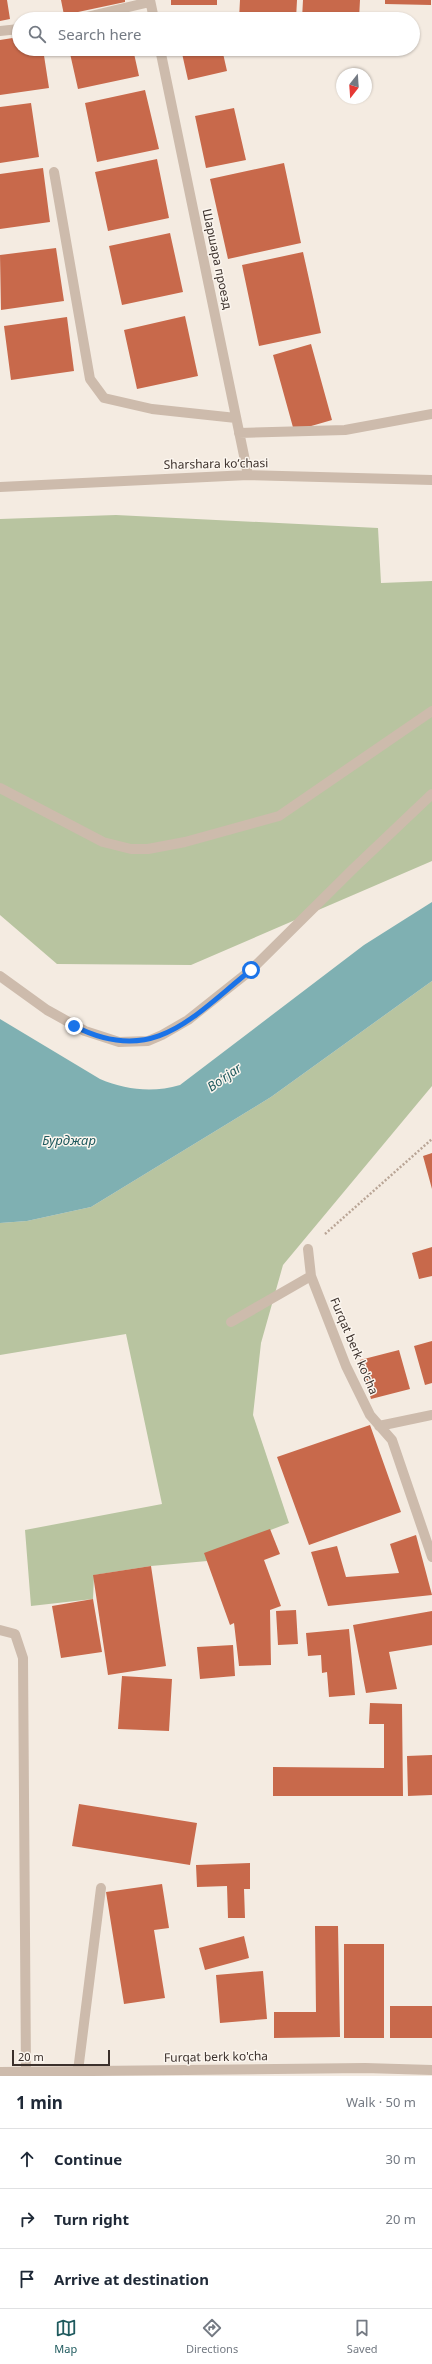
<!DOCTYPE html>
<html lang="en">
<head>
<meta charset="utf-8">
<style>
	body { margin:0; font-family:"Noto Sans",sans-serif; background:#f6f6f7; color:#1f2937 }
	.compass { position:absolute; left:336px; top:68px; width:36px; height:36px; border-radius:50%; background:#fff; box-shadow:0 1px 3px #0004; rotate:197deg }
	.scale { position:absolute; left:12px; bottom:10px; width:98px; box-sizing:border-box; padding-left:4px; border:2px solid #3b302b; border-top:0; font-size:11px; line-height:14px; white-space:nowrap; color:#3b302b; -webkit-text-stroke:3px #fbf5ee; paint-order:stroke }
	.stop { position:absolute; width:12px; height:12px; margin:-9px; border:3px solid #1a73e8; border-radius:50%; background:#fff }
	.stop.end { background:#1a73e8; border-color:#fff; box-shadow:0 1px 4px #0008 }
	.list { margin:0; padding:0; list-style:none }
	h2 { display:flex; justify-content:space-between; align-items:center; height:52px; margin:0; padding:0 16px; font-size:17px }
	h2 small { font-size:13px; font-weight:400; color:#747a83 }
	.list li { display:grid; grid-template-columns:26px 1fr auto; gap:12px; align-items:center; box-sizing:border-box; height:60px; padding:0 16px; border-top:1px solid #e0e1e3 }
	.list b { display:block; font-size:15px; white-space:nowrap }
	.list em { font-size:13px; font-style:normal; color:#747a83 }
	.icon { flex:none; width:22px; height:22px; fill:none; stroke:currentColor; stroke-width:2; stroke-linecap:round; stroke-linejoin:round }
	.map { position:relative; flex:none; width:432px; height:2076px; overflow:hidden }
	.search { position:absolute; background:#fff; box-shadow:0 1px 3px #0004; left:12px; right:12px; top:12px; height:44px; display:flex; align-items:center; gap:10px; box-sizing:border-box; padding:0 14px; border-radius:22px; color:#747a83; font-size:15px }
	.sheet { height:232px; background:#fff }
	nav { display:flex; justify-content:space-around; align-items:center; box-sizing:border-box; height:56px; border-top:1px solid #e0e1e3; background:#fff; font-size:11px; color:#747a83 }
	nav a { display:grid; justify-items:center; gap:2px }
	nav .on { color:#1f5a5e }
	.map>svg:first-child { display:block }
	.green { fill:#b8c4a0 }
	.water { fill:#7fb0b2 }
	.building { fill:#c8694b }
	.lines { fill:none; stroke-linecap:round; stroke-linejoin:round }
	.path { stroke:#b9a596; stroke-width:2.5; stroke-dasharray:2 2; stroke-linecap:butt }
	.minor { stroke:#cdbbac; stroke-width:10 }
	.route { stroke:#1a73e8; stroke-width:5 }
	.labels { text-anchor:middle; stroke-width:3; stroke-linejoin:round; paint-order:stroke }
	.street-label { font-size:12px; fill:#3b302b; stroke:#fbf5ee }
	.water-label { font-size:13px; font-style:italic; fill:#1f5a5e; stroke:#fbf5ee }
</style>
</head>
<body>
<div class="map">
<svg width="432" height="2076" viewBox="0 0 432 2076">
	<rect width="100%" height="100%" fill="#f4ebe1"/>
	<path class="green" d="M116 515 378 528 381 583 432 581V861L191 965 57 964 0 915V519Z
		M432 981V1086L283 1265 261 1343 253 1415 289 1523 236 1543 230 1559 151 1566 94 1575 93 1599 31 1606 25 1530 162 1504 126 1334 0 1355V1223L27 1221 91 1207 271 1097Z"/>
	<path class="water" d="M432 902V981L271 1097 91 1207 27 1221 0 1223V1019L100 1079C126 1090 153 1093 180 1085L364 945Z"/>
	<path class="building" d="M0 0H7L10 19 0 21Z
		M61 0H125V2L64 15Z
		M171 0H217V5H171Z
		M240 0H297L296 19H239Z
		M303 0H360L359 19H302Z
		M385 0H431V5L385 4Z
		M19 37V49H43L49 88 0 95V40Z
		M69 49H133L139 76 78 89Z
		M181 49H222L227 71 188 80Z
		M145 90 159 149 97 162 85 103Z
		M31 103 39 157 0 163V107Z
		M234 108 246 160 206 168 195 116Z
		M157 159 169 218 108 231 95 172Z
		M284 163 301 243 228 259 210 179Z
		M43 168 50 222 0 229V174Z
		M170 233 183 292 122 305 109 246Z
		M56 248 64 301 1 310 0 255Z
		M303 252 321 333 259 346 242 265Z
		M185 316 198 376 137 389 124 330Z
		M67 317 74 371 11 380 4 326Z
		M311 344 332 420 294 431 273 355Z
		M432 1153V1189L423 1156Z
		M432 1247V1276L419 1279 412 1253Z
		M432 1341V1383L425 1385 414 1346Z
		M399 1350 410 1389 371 1399 360 1360Z
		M370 1425 401 1512 309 1545 277 1457Z
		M270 1529 280 1554 264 1560 281 1606 270 1610 271 1665 239 1666 234 1623 230 1625 204 1553Z
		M416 1535 432 1595 328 1606 311 1552 337 1546 346 1577 399 1573 390 1544Z
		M151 1566 166 1666 108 1675 93 1575Z
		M93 1599 102 1652 61 1658 52 1606Z
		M296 1610 298 1644 278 1645 276 1611Z
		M432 1611V1645L389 1652 397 1689 366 1693 353 1625Z
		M349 1629 355 1695 329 1697 327 1672 322 1673 321 1655 308 1656 306 1633Z
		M233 1645 235 1676 200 1679 197 1647Z
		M122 1676 172 1679 169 1731 118 1729Z
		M370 1703 402 1704 403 1796H273V1767L384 1768V1724H369Z
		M432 1755V1795L408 1796 407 1756Z
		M79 1804 197 1823 190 1865 72 1846Z
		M250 1863V1889H244L245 1918H228L227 1886 197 1887 196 1865Z
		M162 1884 169 1928 154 1930 165 1998 124 2004 106 1892Z
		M315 1926H338L340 2037 274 2038V2012H316Z
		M244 1936 249 1958 205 1970 199 1948Z
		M344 1944H384V2038H344Z
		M263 1971 267 2019 220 2023 216 1975Z
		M390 2006H432V2038H390Z"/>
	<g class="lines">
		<path class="path" d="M325 1234 432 1139"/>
		<path class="minor" d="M150 0 154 19
			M78 19 150 2
			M0 31 19 29
			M160 49 248 475
			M54 172 90 379 104 398 152 409 236 418
			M239 433 345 430 432 414
			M0 487 248 475 432 480
			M0 788 103 842 131 849H148L185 842 279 816 432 711
			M0 976 47 1010 85 1031 119 1042 148 1041 162 1035 188 1020 251 970 354 868 432 794
			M311 1276 346 1366 370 1415 392 1440 432 1557
			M231 1322 311 1276 308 1249
			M379 1426 432 1415
			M0 1630 15 1634 23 1658 26 2072
			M78 2071 101 1888
			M0 2072 365 2068 432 2070"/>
	</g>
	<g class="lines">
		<path class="route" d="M74 1026C154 1067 192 1017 251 970"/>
	</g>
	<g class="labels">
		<g class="street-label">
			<text transform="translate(217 259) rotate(78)" y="4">Шаршара проезд</text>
			<text transform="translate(216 464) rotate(-1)" y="4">Sharshara koʻchasi</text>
			<text transform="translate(354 1346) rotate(67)" y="4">Furqat berk ko'cha</text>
			<text transform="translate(216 2057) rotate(-1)" y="4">Furqat berk ko'cha</text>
		</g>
		<g class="water-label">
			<text transform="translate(224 1077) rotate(-35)" y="5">Bo‘rjar</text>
			<text x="69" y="1145">Бурджар</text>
		</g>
	</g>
</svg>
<svg class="compass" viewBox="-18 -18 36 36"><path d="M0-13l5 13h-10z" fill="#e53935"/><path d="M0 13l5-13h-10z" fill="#747a83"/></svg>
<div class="scale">20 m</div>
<div class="stop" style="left:251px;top:970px"></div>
<div class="stop end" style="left:74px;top:1026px"></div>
<div class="search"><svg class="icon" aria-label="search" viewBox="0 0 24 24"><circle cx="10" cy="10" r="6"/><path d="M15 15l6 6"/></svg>Search here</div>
</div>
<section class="sheet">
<h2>1 min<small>Walk · 50 m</small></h2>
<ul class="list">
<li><svg class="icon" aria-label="ahead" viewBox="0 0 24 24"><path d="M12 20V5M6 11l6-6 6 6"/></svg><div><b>Continue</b></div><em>30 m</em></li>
<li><svg class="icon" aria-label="right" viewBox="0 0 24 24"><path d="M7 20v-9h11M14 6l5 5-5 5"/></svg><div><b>Turn right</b></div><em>20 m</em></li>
<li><svg class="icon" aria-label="arrive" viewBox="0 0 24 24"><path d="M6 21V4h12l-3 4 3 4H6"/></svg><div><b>Arrive at destination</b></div></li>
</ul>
</section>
<nav>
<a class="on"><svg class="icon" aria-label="map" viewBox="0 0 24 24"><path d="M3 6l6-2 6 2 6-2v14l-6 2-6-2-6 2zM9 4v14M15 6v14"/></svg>Map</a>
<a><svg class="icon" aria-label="directions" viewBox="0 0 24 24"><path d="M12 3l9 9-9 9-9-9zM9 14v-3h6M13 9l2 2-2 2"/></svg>Directions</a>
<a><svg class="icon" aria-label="saved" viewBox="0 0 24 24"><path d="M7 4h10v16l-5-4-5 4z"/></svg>Saved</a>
</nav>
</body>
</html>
